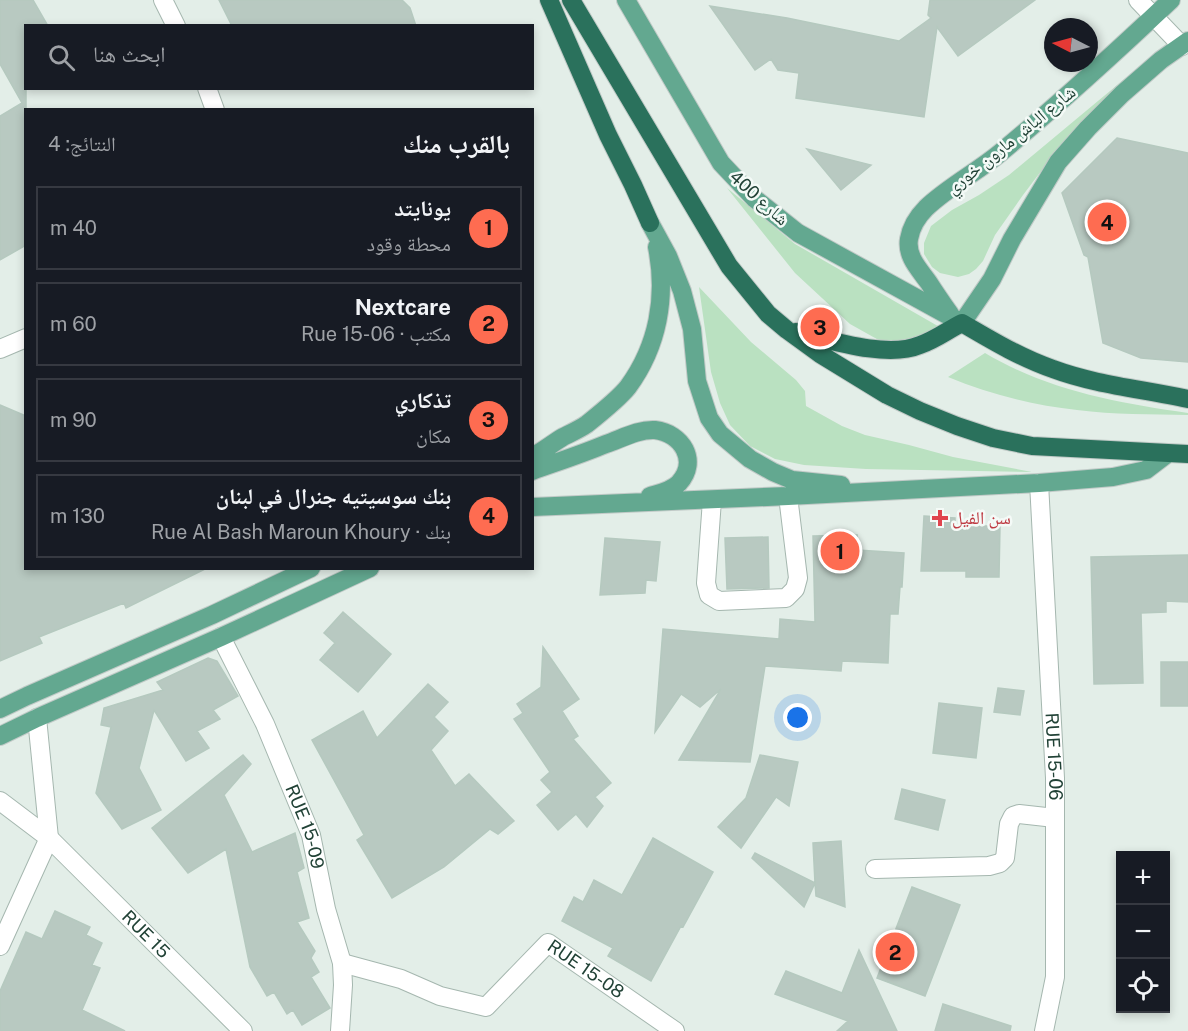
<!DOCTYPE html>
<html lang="ar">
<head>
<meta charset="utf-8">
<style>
	body { margin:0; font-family:"Public Sans","Noto Naskh Arabic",sans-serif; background:#20242c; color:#f1f3f6; direction:rtl }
	.controls { position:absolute; right:18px; bottom:18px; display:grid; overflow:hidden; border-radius:0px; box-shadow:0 3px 9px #0003 }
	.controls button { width:54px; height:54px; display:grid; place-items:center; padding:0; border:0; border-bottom:2px solid #363941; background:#171b24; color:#f1f3f6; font:30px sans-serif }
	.compass { position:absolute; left:1044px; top:18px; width:54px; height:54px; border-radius:50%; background:#171b24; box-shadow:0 3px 9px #0003; rotate:276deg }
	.you { position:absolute; left:798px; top:718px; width:21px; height:21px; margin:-15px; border:4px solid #fff; border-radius:50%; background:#1a73e8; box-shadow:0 0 0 9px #1a73e833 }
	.badge { display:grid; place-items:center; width:39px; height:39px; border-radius:50%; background:#fe6c51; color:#111; font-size:20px; font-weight:700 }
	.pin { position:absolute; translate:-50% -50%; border:3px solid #fff; box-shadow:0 2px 6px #0006 }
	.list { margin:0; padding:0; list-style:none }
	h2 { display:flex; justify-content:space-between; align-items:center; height:78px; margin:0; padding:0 24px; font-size:26px }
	h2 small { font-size:20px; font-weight:400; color:#9ea1a6 }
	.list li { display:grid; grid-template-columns:39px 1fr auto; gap:18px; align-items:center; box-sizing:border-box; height:84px; margin:0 12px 12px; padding:0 12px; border:2px solid #363941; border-radius:0px }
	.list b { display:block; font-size:22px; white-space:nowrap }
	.list p { margin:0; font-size:20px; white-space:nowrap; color:#9ea1a6 }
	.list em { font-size:20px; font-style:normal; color:#9ea1a6 }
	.icon { flex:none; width:33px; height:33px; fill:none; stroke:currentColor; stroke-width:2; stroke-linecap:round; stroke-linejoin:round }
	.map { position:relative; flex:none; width:1188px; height:1031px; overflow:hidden; direction:ltr }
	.search { position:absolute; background:#171b24; box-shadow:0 3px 9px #0003; left:24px; top:24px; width:510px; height:66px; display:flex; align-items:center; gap:15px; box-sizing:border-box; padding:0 21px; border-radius:0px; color:#9ea1a6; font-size:22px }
	.panel { position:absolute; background:#171b24; box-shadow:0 3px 9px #0003; left:24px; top:108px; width:510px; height:462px; border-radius:0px; direction:rtl }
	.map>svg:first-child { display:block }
	.grass { fill:#bae1c1 }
	.building { fill:#b8c9c1; stroke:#b5c9bf; stroke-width:1.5 }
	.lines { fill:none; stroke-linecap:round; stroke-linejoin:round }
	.minor-casing { stroke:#a5b7af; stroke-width:20 }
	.major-casing { stroke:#c1cac7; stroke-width:20 }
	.highway-casing { stroke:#c1cac7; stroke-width:20 }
	.minor { stroke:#fff; stroke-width:18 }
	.major { stroke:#63a890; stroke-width:18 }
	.highway { stroke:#2a715c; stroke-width:18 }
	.health-dot { fill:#e0444e; stroke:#f4faf7; stroke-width:2 }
	.labels { text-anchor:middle; stroke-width:5; stroke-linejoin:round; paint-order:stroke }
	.street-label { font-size:18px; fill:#214236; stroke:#f4faf7 }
	.health-label { font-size:18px; fill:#be3a42; stroke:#f4faf7; text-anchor:start }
</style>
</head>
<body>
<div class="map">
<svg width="1188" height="1031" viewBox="0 0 1188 1031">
	<rect width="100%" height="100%" fill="#e3eee8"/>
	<path class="grass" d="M1128 76 1054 154 1023 195 995 235 983 261 976 269 969 274 958 277 940 273 932 267 924 254V243L931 226 952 210 979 195 1009 175Z
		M727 188 795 244 943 329 920 339 884 343 850 324 795 273Z
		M699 287 751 342 796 380 805 391 806 406 842 426 865 435 909 445 953 457 1032 472 866 469 804 465 775 459 750 446 730 425 720 403 711 372Z
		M985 353C1047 390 1117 403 1188 413V415C1151 414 1114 415 1077 410 1033 405 989 394 948 377Z"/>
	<path class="building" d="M0 0H33L48 26H26V245L0 260V116L22 103 0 64Z
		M219 0H402L410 8 416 26H232Z
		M930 0H1035L958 56 937 27 924 117 796 98 799 73 778 70 771 59 755 70 710 6 787 18 899 41 931 18 928 15Z
		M1117 138 1188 153V362L1141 358 1103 343 1088 257 1084 255 1062 193Z
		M807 149 871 165 841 190Z
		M0 405 26 416V568H207L126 608 124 603 39 637 42 643 0 661Z
		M924 516 955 518V526H1000L999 577H966V571H921Z
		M857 535V550L904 553 902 587H900L898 614H890L888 663 842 661 841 671 765 666 750 762 679 760 721 689 700 707 681 694 655 732 663 629 779 639 780 619 815 622 813 536Z
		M768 537 769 588 727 589 725 538Z
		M605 538 660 542 656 581 646 580 645 593 600 595Z
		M1188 555V602L1166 601V612L1141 613 1143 683 1094 684 1091 557Z
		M343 612 391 654 358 692 320 660 335 643 324 633Z
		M543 647 579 699 562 711 578 736 573 739 611 783 595 797 603 806 587 827 576 814 558 830 537 805 552 792 541 780 550 772 514 719 523 713 517 704 541 687Z
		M208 658 217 661 238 696 213 710 220 719 197 731 209 748 186 761 154 710 139 768 161 810 122 829 96 793 111 727 101 725 104 708 163 690 157 682Z
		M1161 662H1188V706H1161Z
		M428 684 448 702 434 717 448 731 431 750 455 786 469 774 514 821 498 834 490 829 444 867 392 898 357 840 364 835 312 740 363 711 377 738Z
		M998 688 1024 691 1020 715 994 712Z
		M939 703 982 708 976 758 933 753Z
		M243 755 251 764 224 795 252 852 295 833 304 868 297 872 309 918 297 922 315 951 311 958 319 972 311 977 330 1008 302 1025 293 1010 287 1014 274 992 267 996 250 967 226 849 188 873 152 828Z
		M760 755 798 762 789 806 776 797 741 848 718 827 746 798Z
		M902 789 945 800 938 830 895 819Z
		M653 838 713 872 683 927 681 926 651 981 608 956 613 948 562 921 574 897 583 902 594 880 622 895Z
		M841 841 845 907 816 896 815 883 804 907 752 858 755 853 815 883 813 843Z
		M912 887 960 905 925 996 877 978Z
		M55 911 90 927 86 935 102 943 92 965 100 968 82 1010 125 1031H0V991L26 932 42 939Z
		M859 950 897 1031H837L848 1021 775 994 786 971 842 993Z
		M943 1004 1011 1026 1010 1031H935Z"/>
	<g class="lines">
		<g class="minor-casing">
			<g id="minor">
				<path d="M163 0 176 26"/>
				<path d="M1138 0 1182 46"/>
				<path d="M207 88 215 110"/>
				<path d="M0 349 26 338"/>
				<path id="s1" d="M1039 483 1055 778V977L1044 1031"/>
				<path d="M712 500 706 583 709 595 719 601 786 598 795 589 798 578 788 496"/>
				<path id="s2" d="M221 637 265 724 311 835 326 909 342 963 343 985 340 1031"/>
				<path d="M37 718 49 838"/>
				<path id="s3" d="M0 801 49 838 243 1031"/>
				<path d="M875 869 989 866 1000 863 1005 858 1009 824 1013 816 1019 814 1055 818"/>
				<path d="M0 946 49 838"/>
				<path id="s4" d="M342 963 401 979 440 996 486 1007 548 943 675 1031"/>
			</g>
		</g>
		<g class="major-casing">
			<path id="major" d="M626 0 721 163 755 199 798 233 962 323 992 279 1012 239 1058 162 1088 128 1122 94 1161 60 1188 41
				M650 223 668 256 682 291 692 329 697 381 709 418 720 434 750 459 773 472 792 480 841 485
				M950 314C943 304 936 294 929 283 920 270 906 257 909 239 911 227 918 216 926 208 948 187 977 172 1000 153 1059 104 1116 52 1171 0
				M532 457C543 451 553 443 563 437 571 433 580 429 587 424 597 416 621 396 628 387 658 346 667 297 657 247
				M532 471C557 462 582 454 606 444 621 439 638 429 655 430 682 433 699 461 679 483 671 491 660 493 650 496
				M532 507 788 496 1039 483 1113 477 1146 470 1167 454
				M0 709 27 696 212 615 311 568
				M0 736 37 718 221 637 370 568"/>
		</g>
		<g class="highway-casing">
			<path id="highway" d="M549 0 608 135 633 185 650 223
				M571 0 729 266 768 314 787 330 820 354 887 395 920 411 957 426 993 438 1032 446 1188 454
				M796 332C830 340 887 359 920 345 935 340 948 330 962 323 991 340 1021 358 1053 369 1096 385 1143 389 1188 399"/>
		</g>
		<use href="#minor" class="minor"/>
		<use href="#major" class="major"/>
		<use href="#highway" class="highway"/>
	</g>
	<path class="health-dot" d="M937 509h6v6h6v6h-6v6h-6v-6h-6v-6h6z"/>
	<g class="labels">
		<g class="street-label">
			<text transform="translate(1011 140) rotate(-39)" y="6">شارع الباش مارون خوري</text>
			<text transform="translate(759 198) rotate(42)" y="6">شارع 400</text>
			<text dy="6" stroke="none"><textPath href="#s1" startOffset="274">RUE 15-06</textPath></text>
			<text dy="6" stroke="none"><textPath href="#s2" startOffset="208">RUE 15-09</textPath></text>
			<text dy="6" stroke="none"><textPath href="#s3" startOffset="198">RUE 15</textPath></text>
			<text dy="6" stroke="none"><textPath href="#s4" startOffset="286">RUE 15-08</textPath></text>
		</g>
		<g class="health-label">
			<text x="952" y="524">سن الفيل</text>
		</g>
	</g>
</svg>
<div class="controls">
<button>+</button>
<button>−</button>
<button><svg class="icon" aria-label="locate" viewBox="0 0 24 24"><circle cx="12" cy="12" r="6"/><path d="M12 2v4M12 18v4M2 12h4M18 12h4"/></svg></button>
</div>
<svg class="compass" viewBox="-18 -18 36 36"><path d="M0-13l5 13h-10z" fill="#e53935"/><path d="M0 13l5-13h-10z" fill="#9ea1a6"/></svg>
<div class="you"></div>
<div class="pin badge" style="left:840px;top:551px">1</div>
<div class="pin badge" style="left:895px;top:952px">2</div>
<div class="pin badge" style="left:820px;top:327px">3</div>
<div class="pin badge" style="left:1107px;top:222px">4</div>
<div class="search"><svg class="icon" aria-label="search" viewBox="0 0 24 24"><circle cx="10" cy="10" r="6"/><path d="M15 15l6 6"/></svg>ابحث هنا</div>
<section class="panel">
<h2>بالقرب منك<small>النتائج: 4</small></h2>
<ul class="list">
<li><span class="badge">1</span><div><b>يونايتد</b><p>محطة وقود</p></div><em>40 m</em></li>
<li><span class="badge">2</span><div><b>Nextcare</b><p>مكتب · Rue 15-06</p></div><em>60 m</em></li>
<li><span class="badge">3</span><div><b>تذكاري</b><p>مكان</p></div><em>90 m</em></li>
<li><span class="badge">4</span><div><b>بنك سوسيتيه جنرال في لبنان</b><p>بنك · Rue Al Bash Maroun Khoury</p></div><em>130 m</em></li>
</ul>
</section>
</div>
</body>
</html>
